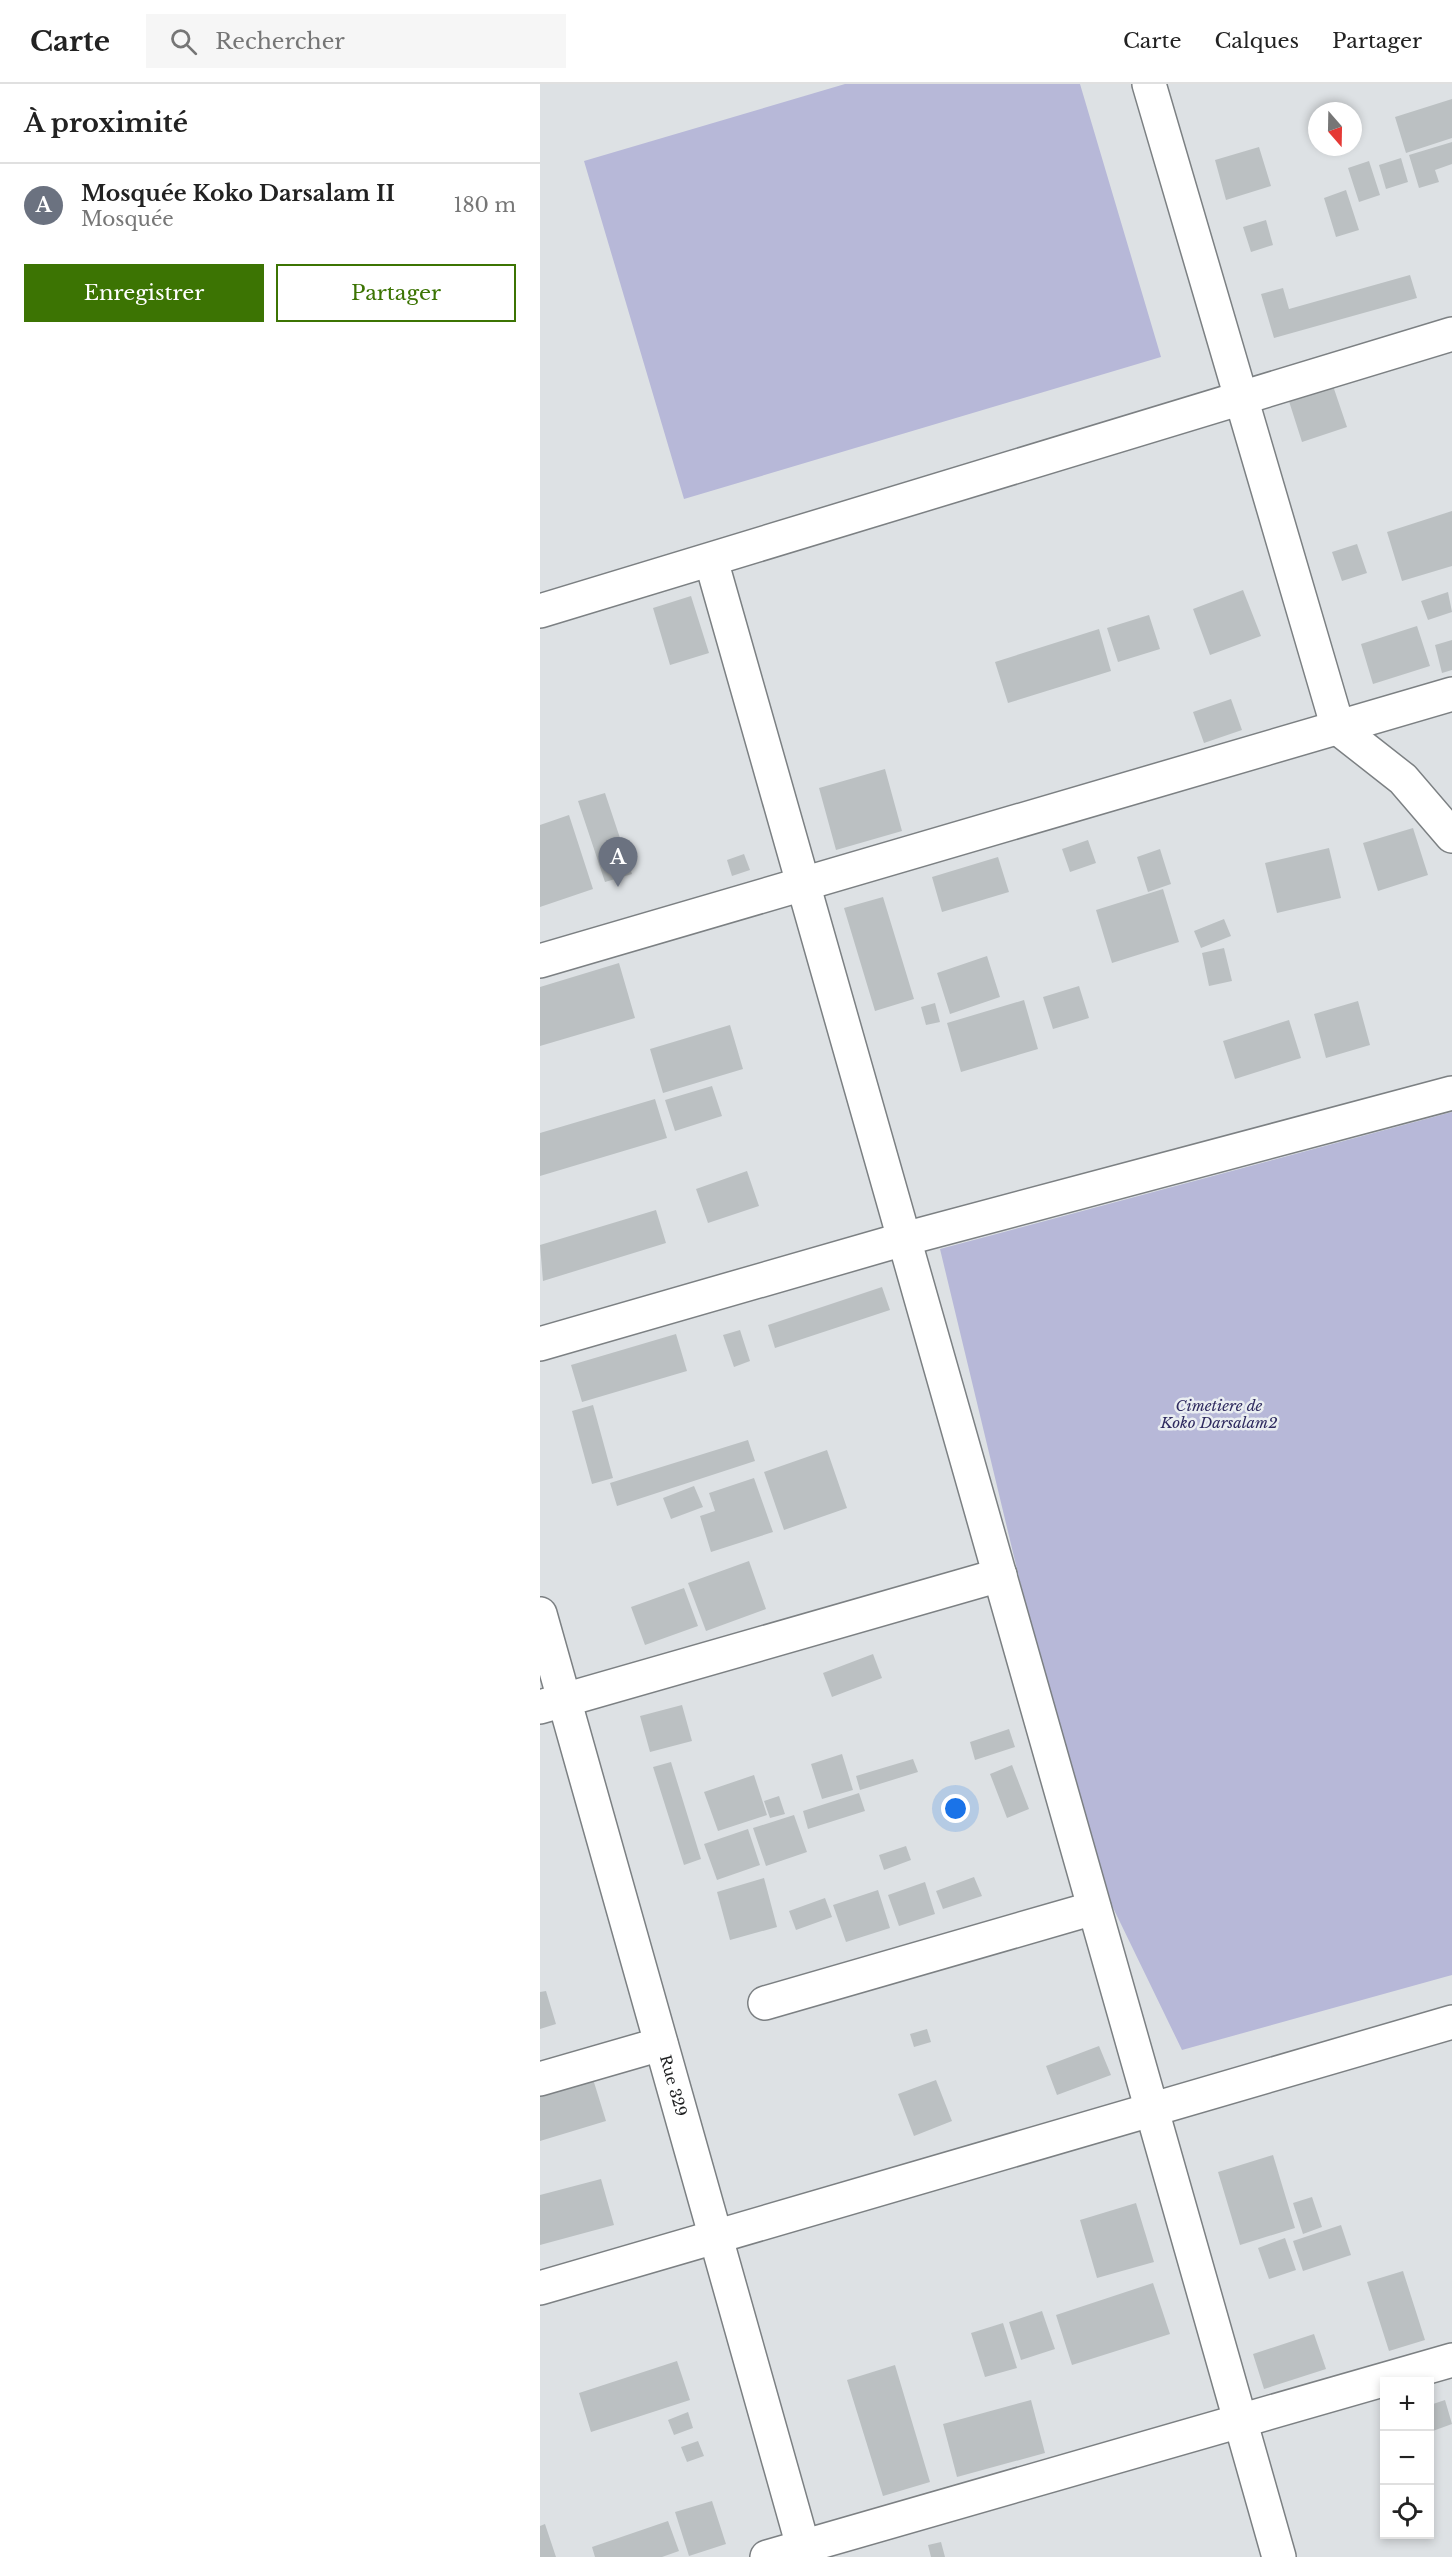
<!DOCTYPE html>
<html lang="fr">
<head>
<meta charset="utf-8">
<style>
	body { margin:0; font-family:"Libre Baskerville",serif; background:#f6f6f6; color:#222 }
	.controls { position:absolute; right:18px; bottom:18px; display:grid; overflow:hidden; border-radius:0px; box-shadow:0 3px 9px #0003 }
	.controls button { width:54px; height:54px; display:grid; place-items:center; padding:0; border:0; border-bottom:2px solid #e0e0e0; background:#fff; color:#222; font:30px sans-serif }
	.compass { position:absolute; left:768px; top:18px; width:54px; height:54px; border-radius:50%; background:#fff; box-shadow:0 3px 9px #0003; rotate:160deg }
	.you { position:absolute; left:416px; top:1725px; width:21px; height:21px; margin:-15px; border:4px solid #fff; border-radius:50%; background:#1a73e8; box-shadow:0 0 0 9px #1a73e833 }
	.badge { display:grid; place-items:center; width:39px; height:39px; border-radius:50%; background:#3c7403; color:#fff; font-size:20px; font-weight:700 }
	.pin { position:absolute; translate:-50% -50px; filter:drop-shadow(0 2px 3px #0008) }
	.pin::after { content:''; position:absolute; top:32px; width:21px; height:18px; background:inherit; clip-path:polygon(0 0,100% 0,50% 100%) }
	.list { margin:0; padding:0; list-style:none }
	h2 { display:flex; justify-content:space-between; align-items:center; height:78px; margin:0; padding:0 24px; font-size:26px }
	h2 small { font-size:20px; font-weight:400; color:#767676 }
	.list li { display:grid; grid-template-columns:39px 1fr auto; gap:18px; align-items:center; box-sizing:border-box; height:84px; padding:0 24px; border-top:2px solid #e0e0e0 }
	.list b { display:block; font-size:22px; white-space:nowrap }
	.list p { margin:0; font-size:20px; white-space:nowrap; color:#767676 }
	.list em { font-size:20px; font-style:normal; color:#767676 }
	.actions { display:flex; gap:12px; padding:18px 24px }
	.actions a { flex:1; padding:14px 0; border:2px solid #3c7403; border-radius:0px; text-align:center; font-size:21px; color:#3c7403 }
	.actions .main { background:#3c7403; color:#fff }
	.icon { flex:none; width:33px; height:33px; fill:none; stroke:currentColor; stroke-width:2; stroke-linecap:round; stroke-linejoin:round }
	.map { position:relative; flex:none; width:912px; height:2473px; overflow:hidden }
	header { display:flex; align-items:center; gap:36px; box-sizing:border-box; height:84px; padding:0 30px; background:#fff; border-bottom:2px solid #e0e0e0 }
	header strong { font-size:28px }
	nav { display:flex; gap:33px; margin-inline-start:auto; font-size:21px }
	.search { width:420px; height:54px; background:#f6f6f6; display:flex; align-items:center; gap:15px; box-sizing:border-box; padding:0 21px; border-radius:0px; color:#767676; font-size:22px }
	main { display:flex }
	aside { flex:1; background:#fff }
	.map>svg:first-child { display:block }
	.green { fill:#b7b8d8 }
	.building { fill:#bbc0c2 }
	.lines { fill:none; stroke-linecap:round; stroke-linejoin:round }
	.minor-casing { stroke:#7c8083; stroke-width:36 }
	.minor { stroke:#fff; stroke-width:33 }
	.labels { text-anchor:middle; stroke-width:5; stroke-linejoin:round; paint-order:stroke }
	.park-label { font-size:15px; font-style:italic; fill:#2f2b5f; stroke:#eaeef1 }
	.street-label { font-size:15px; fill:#1f2021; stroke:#eaeef1 }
</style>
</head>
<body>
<header>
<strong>Carte</strong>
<div class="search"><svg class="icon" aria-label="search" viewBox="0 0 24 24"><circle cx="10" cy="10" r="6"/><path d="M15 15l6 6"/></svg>Rechercher</div>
<nav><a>Carte</a><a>Calques</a><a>Partager</a></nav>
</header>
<main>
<aside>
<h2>À proximité<small></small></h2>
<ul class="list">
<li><span class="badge" style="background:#6b7280">A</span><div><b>Mosquée Koko Darsalam II</b><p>Mosquée</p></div><em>180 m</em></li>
</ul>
<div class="actions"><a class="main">Enregistrer</a><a>Partager</a></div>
</aside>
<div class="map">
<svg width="912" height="2473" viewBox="0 0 912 2473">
	<rect width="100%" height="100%" fill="#dde1e4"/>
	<path class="green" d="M305 0H540L621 273 144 415 44 77Z
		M912 1028V1891L642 1966 563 1803 501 1585 400 1165Z"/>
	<path class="building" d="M912 15V54L866 69 855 33Z
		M912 58V80L895 86 899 98 879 104 869 71Z
		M719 63 731 102 686 116 675 76Z
		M861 74 868 98 846 105 839 81Z
		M829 77 840 111 819 118 808 84Z
		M806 106 819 146 796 153 784 114Z
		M726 136 733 161 711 168 703 143Z
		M870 191 877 214 734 254 721 210 743 204 749 225Z
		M791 296 807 343 762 358 747 311Z
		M912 427V482L862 497 847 448Z
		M817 460 827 489 802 497 792 468Z
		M703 506 721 552 670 571 653 525Z
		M908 508 912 528 888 536 881 517Z
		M151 512 169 569 130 581 113 524Z
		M609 531 620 565 578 578 567 544Z
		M877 542 890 582 833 600 821 560Z
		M559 545 571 587 468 619 455 578Z
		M912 556V586L902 589 895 561Z
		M691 615 702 646 664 659 653 628Z
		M345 685 362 747 296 766 279 704Z
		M65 709 92 790 65 798 38 717Z
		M29 731 53 805 0 823V741Z
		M873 744 888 791 838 807 823 759Z
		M548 756 556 779 530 788 522 765Z
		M789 764 801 814 737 829 725 779Z
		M620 765 631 800 608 808 597 773Z
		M204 770 210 786 192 792 187 776Z
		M458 773 469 808 402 828 392 793Z
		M623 805 639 858 572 879 556 826Z
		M343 813 374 915 335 927 304 824Z
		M684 835 691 852 661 864 654 847Z
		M684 864 692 897 669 902 662 869Z
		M447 872 460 913 410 930 397 889Z
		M79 879 95 934 0 962V903Z
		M539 902 549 934 513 945 503 913Z
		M484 916 498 965 421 988 407 939Z
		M818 917 830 961 786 974 774 930Z
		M395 919 400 938 386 941 381 923Z
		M749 936 761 974 695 995 683 957Z
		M190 941 203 985 123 1009 110 965Z
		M172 1002 182 1032 135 1047 125 1016Z
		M115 1015 127 1054 0 1092V1049Z
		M207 1087 219 1122 168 1139 156 1105Z
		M116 1126 126 1159 3 1197 0 1161Z
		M342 1203 350 1226 235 1264 228 1241Z
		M200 1246 210 1277 194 1283 183 1251Z
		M136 1250 147 1287 42 1318 31 1281Z
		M53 1321 73 1394 52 1400 32 1327Z
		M208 1356 215 1377 77 1422 70 1399Z
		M287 1366 307 1424 244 1446 224 1388Z
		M214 1394 233 1448 171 1468 160 1432 175 1427 169 1409Z
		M154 1402 163 1423 131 1435 123 1414Z
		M209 1477 226 1525 166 1547 148 1499Z
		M144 1504 158 1542 105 1561 91 1523Z
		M333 1570 342 1594 292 1613 283 1589Z
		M142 1621 152 1657 110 1668 100 1632Z
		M469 1645 475 1663 435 1676 430 1658Z
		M302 1670 313 1706 282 1715 271 1680Z
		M373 1675 378 1688 320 1706 316 1692Z
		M131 1678 161 1775 144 1781 113 1683Z
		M472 1681 489 1725 467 1734 450 1690Z
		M214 1691 227 1731 178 1747 164 1708Z
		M319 1709 325 1727 268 1745 263 1727Z
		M239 1712 245 1730 230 1734 224 1717Z
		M254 1731 267 1768 226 1782 213 1744Z
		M208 1745 220 1781 177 1796 164 1760Z
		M366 1762 371 1776 344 1786 339 1771Z
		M434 1793 442 1812 403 1825 396 1807Z
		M224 1794 237 1843 190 1856 177 1808Z
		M385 1798 395 1830 359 1842 348 1811Z
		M338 1806 350 1844 306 1858 293 1821Z
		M285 1814 292 1833 256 1846 249 1827Z
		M6 1907 16 1940 0 1945V1908Z
		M387 1945 391 1958 374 1963 370 1950Z
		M559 1962 571 1991 517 2011 506 1982Z
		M53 1995 66 2037 0 2057V2011Z
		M396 1996 412 2037 374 2052 358 2010Z
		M733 2071 755 2144 700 2161 678 2088Z
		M61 2095 74 2141 0 2161V2111Z
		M772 2113 782 2143 763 2150 753 2119Z
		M596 2119 614 2178 557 2194 540 2136Z
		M801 2141 811 2171 763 2187 753 2157Z
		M745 2154 756 2186 729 2195 718 2164Z
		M863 2187 885 2256 849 2267 827 2198Z
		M613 2199 630 2250 532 2281 516 2231Z
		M502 2227 515 2265 481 2276 469 2238Z
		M463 2239 477 2284 445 2293 431 2249Z
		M774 2250 786 2285 724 2305 713 2270Z
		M137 2277 150 2316 51 2348 39 2309Z
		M355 2281 390 2398 343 2412 307 2296Z
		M491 2316 505 2369 417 2393 403 2340Z
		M905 2316 912 2340 890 2348V2321Z
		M148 2328 153 2344 134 2351 128 2336Z
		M158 2357 164 2372 147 2378 141 2363Z
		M172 2417 186 2460 149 2472 135 2428Z
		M128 2437 139 2467 122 2473H55L52 2463Z
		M5 2440 16 2473H0V2442Z
		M401 2458 405 2473H391L388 2461Z"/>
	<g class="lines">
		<g class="minor-casing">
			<g id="minor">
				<path d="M609 0 798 644 863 695 912 752"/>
				<path d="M171 476 739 2473"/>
				<path d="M0 527 912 250"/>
				<path d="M0 877 912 610"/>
				<path d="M0 1260 364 1155 912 1009"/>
				<path id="s1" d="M0 1530 266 2473"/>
				<path d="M0 1623 460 1491"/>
				<path d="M225 1919 554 1824"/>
				<path d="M0 1995 121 1960"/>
				<path d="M0 2204 912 1938"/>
				<path d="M227 2473 912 2276"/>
			</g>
		</g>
		<use href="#minor" class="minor"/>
	</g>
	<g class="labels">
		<g class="park-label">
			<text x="679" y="1327">Cimetiere de<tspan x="679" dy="17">Koko Darsalam2</tspan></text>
		</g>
		<g class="street-label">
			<text dy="5" stroke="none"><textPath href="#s1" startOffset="490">Rue 329</textPath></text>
		</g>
	</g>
</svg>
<div class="controls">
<button>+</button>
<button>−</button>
<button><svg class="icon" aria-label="locate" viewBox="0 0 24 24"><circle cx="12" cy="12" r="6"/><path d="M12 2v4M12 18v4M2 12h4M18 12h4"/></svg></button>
</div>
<svg class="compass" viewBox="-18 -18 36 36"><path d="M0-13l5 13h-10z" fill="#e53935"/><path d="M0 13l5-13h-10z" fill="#767676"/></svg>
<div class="you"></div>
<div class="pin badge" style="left:78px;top:803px;background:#6b7280">A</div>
</div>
</main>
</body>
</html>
